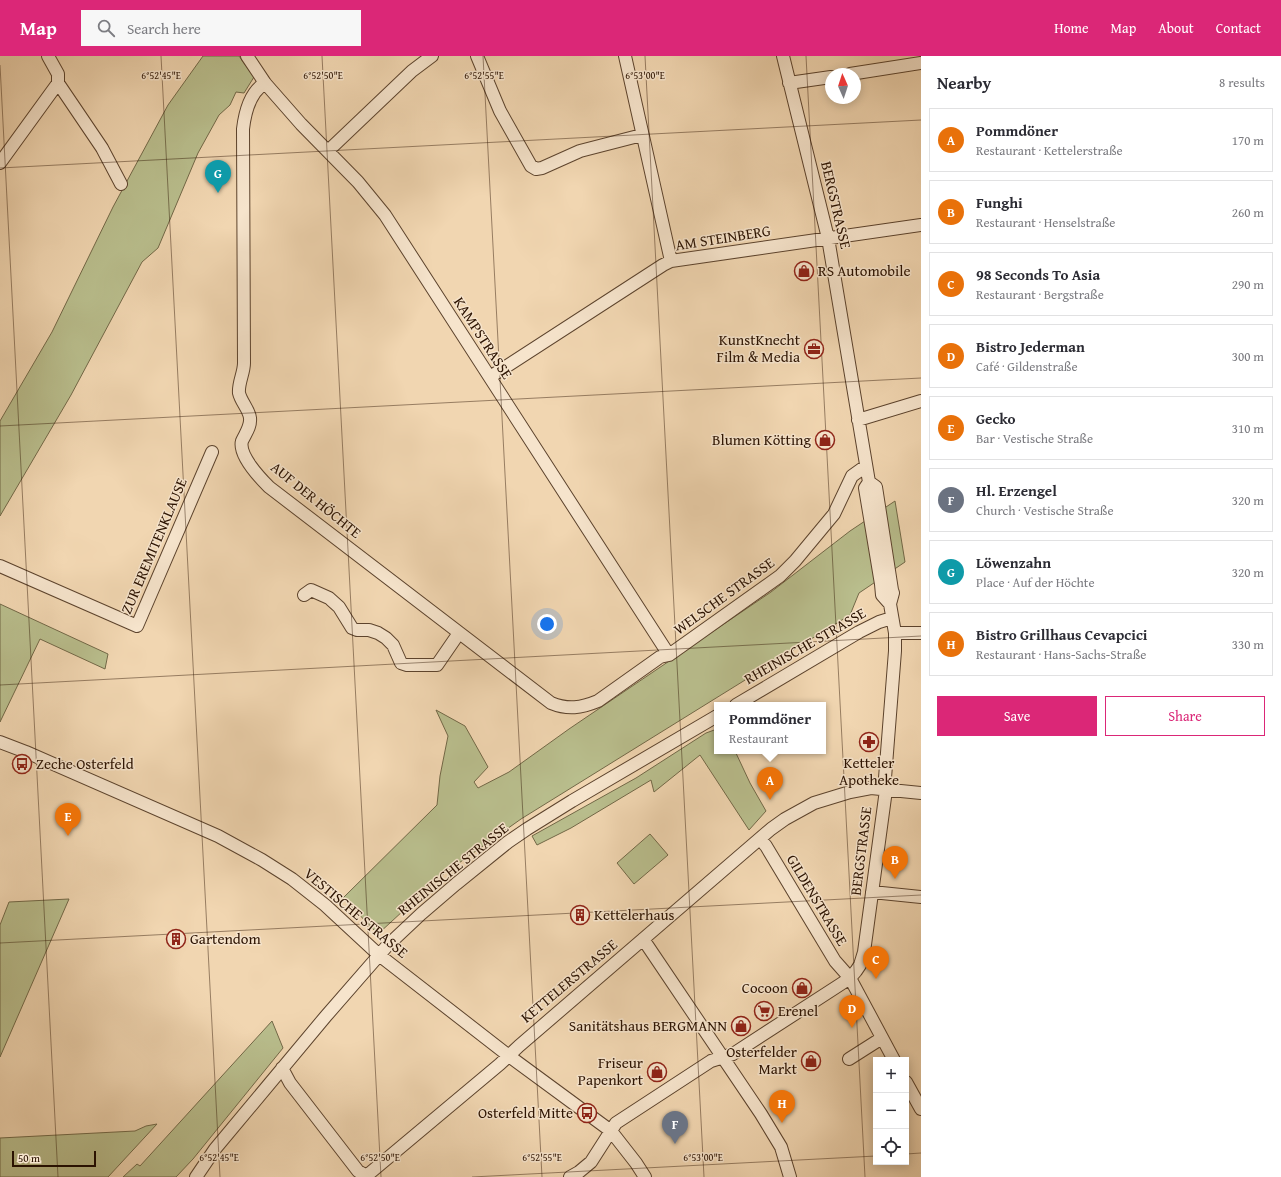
<!DOCTYPE html>
<html lang="en">
<head>
<meta charset="utf-8">
<style>
	body { margin:0; font-family:"Gentium Book Plus",serif; background:#f7f7f7; color:#2b2b33 }
	.controls { position:absolute; right:12px; bottom:12px; display:grid; overflow:hidden; border-radius:0px; box-shadow:0 2px 10px #0003 }
	.controls button { width:36px; height:36px; display:grid; place-items:center; padding:0; border:0; border-bottom:1px solid #e1e1e2; background:#fff; color:#2b2b33; font:20px sans-serif }
	.compass { position:absolute; left:825px; top:12px; width:36px; height:36px; border-radius:50%; background:#fff; box-shadow:0 2px 10px #0003; rotate:357deg }
	.scale { position:absolute; left:12px; bottom:10px; width:84px; box-sizing:border-box; padding-left:4px; border:2px solid #2b1201; border-top:0; font-size:11px; line-height:14px; white-space:nowrap; color:#2b1201; -webkit-text-stroke:3px #f6e4cc; paint-order:stroke }
	.you { position:absolute; left:547px; top:568px; width:14px; height:14px; margin:-10px; border:3px solid #fff; border-radius:50%; background:#1a73e8; box-shadow:0 0 0 6px #1a73e833 }
	.badge { display:grid; place-items:center; width:26px; height:26px; border-radius:50%; background:#db2777; color:#fff; font-size:13px; font-weight:700 }
	.pin { position:absolute; translate:-50% -33px; filter:drop-shadow(0 1px 2px #0008) }
	.pin::after { content:''; position:absolute; top:21px; width:14px; height:12px; background:inherit; clip-path:polygon(0 0,100% 0,50% 100%) }
	.popup { position:absolute; left:714px; top:646px; width:112px; height:52px; box-sizing:border-box; display:grid; place-content:center; border-radius:0px; background:#fff; filter:drop-shadow(0 1px 3px #0005); font-size:13px; white-space:nowrap; color:#7c7c81 }
	.popup b { font-size:15px; color:#2b2b33 }
	.popup::after { content:''; position:absolute; left:50%; top:100%; margin-left:-8px; border:8px solid transparent; border-top-color:#fff }
	.list { margin:0; padding:0; list-style:none }
	h2 { display:flex; justify-content:space-between; align-items:center; height:52px; margin:0; padding:0 16px; font-size:17px }
	h2 small { font-size:13px; font-weight:400; color:#7c7c81 }
	.list li { display:grid; grid-template-columns:26px 1fr auto; gap:12px; align-items:center; box-sizing:border-box; height:64px; margin:0 8px 8px; padding:0 8px; border:1px solid #e1e1e2; border-radius:0px }
	.list b { display:block; font-size:15px; white-space:nowrap }
	.list p { margin:0; font-size:13px; white-space:nowrap; color:#7c7c81 }
	.list em { font-size:13px; font-style:normal; color:#7c7c81 }
	.actions { display:flex; gap:8px; padding:12px 16px }
	.actions a { flex:1; padding:9px 0; border:1px solid #db2777; border-radius:0px; text-align:center; font-size:14px; color:#db2777 }
	.actions .main { background:#db2777; color:#fff }
	.icon { flex:none; width:22px; height:22px; fill:none; stroke:currentColor; stroke-width:2; stroke-linecap:round; stroke-linejoin:round }
	.map { position:relative; flex:none; width:921px; height:1121px; overflow:hidden }
	header { display:flex; align-items:center; gap:24px; box-sizing:border-box; height:56px; padding:0 20px; background:#db2777; color:#fff }
	header strong { font-size:19px }
	nav { display:flex; gap:22px; margin-inline-start:auto; font-size:14px }
	.search { width:280px; height:36px; background:#f7f7f7; display:flex; align-items:center; gap:10px; box-sizing:border-box; padding:0 14px; border-radius:0px; color:#7c7c81; font-size:15px }
	main { display:flex }
	aside { flex:1; background:#fff }
	.map>svg:first-child { display:block }
	.green { fill:#b9be8d; stroke:#726847 }
	.lines { fill:none; stroke-linecap:round; stroke-linejoin:round }
	.minor-casing { stroke:#5c432d; stroke-width:14 }
	.minor { stroke:#f6e4cc; stroke-width:12 }
	.ticks { fill:none; stroke:#2b1201; stroke-width:1; stroke-opacity:0.45 }
	.labels { text-anchor:middle; stroke-width:3; stroke-linejoin:round; paint-order:stroke }
	.street-label { font-size:15px; fill:#2b1201; stroke:#f6e4cc }
	.poi-label { font-size:15px; fill:#2b1201; stroke:#f6e4cc; text-anchor:end }
	.ticks-label { font-size:10px; text-anchor:middle; fill:#2b1201; stroke:#f6e4cc; stroke-width:3; stroke-linejoin:round; paint-order:stroke }
</style>
</head>
<body>
<header>
<strong>Map</strong>
<div class="search"><svg class="icon" aria-label="search" viewBox="0 0 24 24"><circle cx="10" cy="10" r="6"/><path d="M15 15l6 6"/></svg>Search here</div>
<nav><a>Home</a><a>Map</a><a>About</a><a>Contact</a></nav>
</header>
<main>
<div class="map">
<svg width="921" height="1121" viewBox="0 0 921 1121">
	<rect width="100%" height="100%" fill="#f1d6b1"/>
	<filter id="stains"><feTurbulence type="fractalNoise" baseFrequency=".005" numOctaves="4"/><feColorMatrix values="0 0 0 0 .2 0 0 0 0 .09 0 0 0 0 .02 0 0 0 .5 -.17"/></filter>
	<radialGradient id="worn" r=".72"><stop offset=".6" stop-color="#630" stop-opacity="0"/><stop offset="1" stop-color="#630" stop-opacity=".3"/></radialGradient>
	<path class="green" d="M203 0H239L254 21 244 37 236 36 230 49 219 59 198 97 158 192 142 206 71 339 0 460V365L52 276 113 151 168 49Z
		M895 445 905 506 859 537 850 559 521 763 442 819 378 878 343 842 437 749 440 720 448 680 436 654 465 670 488 711 474 726 478 732 509 716 569 673 771 536 850 475Z
		M0 548 108 598 105 613 40 583 0 666Z
		M717 673V695H735L750 727 766 755 749 774 700 699 654 736 651 724 571 772 537 789 532 780 636 722 706 677Z
		M650 778 668 799 634 828 617 807Z
		M69 843 0 1001V869L9 846Z
		M272 965 283 992 193 1103 176 1121H123L137 1108 140 1110Z
		M157 1068 108 1121H0V1082L135 1075 146 1070Z"/>
	<g class="lines">
		<g class="minor-casing">
			<path id="minor" d="M48 0 58 18V27L102 92 121 128
				M247 0 265 27 301 68 358 126 385 159 669 599
				M477 0 500 55 531 110 536 113 542 112 580 95 642 79
				M625 0 671 205
				M783 0 828 182 869 426 865 432 881 528 882 539 890 548
				M850 18 921 7
				M265 27C250 36 245 56 243 73L244 307C244 317 238 327 239 337 241 346 249 353 250 362 251 371 245 378 242 385 238 399 260 422 269 431L551 647C568 654 581 652 598 645L660 601 669 599 780 520 795 505 834 458 852 420 866 410
				M789 27 831 21
				M328 95 412 15 432 0
				M0 107 58 27
				M490 321 663 209 671 205 921 169
				M858 364 921 345
				M0 510 137 570 212 396
				M304 539 311 534 329 542 339 551 352 572 357 574H369L378 577 386 582 393 589 401 607 407 609H437L459 577
				M895 577H921
				M736 649 859 576 879 566 892 562
				M0 686 26 696 218 780 262 804 292 823 325 849 379 899 509 1000 611 1075 636 1107 645 1121
				M760 783 766 790 835 905 850 922 894 1004
				M872 836 921 841
				M643 883 761 1058 781 1091 790 1121
				M849 1003 882 982
				M282 1012 290 1027 358 1115 368 1121
				M906 1026 921 1053
				M196 1121 215 1093 326 960 387 890 421 858 456 828 508 786 527 773 572 745 717 660
				M365 1121 500 1008 519 990 771 773 785 763 814 747 850 736 871 732 921 737
				M570 1121 579 1116 591 1106 616 1067 711 1005 733 998 841 928 850 922 856 915 860 909 864 896 886 734 885 722 895 595V577L890 548 893 537 892 534 876 431 869 426"/>
		</g>
		<use href="#minor" class="minor"/>
	</g>
	<path class="ticks" d="M161 0 220 1121M322 0 381 1121M483 0 542 1121M645 0 704 1121M806 0 865 1121M0 9 58 1121M0 112 921 64M0 370 921 322M0 629 921 580M0 887 921 839M906 1098 921 1097M472 1121 876 1100"/>
	<defs>
		<g id="shop-ring" transform="scale(1)"><circle r="9.5" fill="#f6e4cc" stroke="#8f2418" stroke-width="1.5"/><path d="M-5-2.5h2.3a2.7 3.5 0 0 1 5.4 0H5L5.5 6h-11ZM-1.5-2.5h3a1.5 2.3 0 0 0-3 0Z" fill="#8f2418"/></g>
		<g id="office-ring" transform="scale(1)"><circle r="9.5" fill="#f6e4cc" stroke="#8f2418" stroke-width="1.5"/><path d="M-6-3h4V-5.5h4V-3h4V5H-6ZM-1-4.5V-3h2v-1.5ZM-6 0V1H6V0Z" fill="#8f2418"/></g>
		<g id="pharmacy-ring" transform="scale(1)"><circle r="9.5" fill="#f6e4cc" stroke="#8f2418" stroke-width="1.5"/><path d="M-2-6h4v4h4v4h-4v4h-4v-4h-4v-4h4Z" fill="#8f2418"/></g>
		<g id="bus-ring" transform="scale(1)"><circle r="9.5" fill="#f6e4cc" stroke="#8f2418" stroke-width="1.5"/><path d="M-5-6H5V4H4V6H2V4H-2V6H-4V4H-5ZM-3.5-4V0h7V-4ZM-3.5 1.2v1.5H-2V1.2ZM2 1.2v1.5H3.5V1.2Z" fill="#8f2418"/></g>
		<g id="building-ring" transform="scale(1)"><circle r="9.5" fill="#f6e4cc" stroke="#8f2418" stroke-width="1.5"/><path d="M-4-6H4V6H1V3H-1V6H-4ZM-2.5-4.3h1.7v1.8h-1.7ZM.8-4.3h1.7v1.8H.8ZM-2.5-1h1.7V.8h-1.7ZM.8-1h1.7V.8H.8Z" fill="#8f2418"/></g>
		<g id="supermarket-ring" transform="scale(1)"><circle r="9.5" fill="#f6e4cc" stroke="#8f2418" stroke-width="1.5"/><path d="M-6-5.5h2.5l.6 2H6L4.5 2H-2.5L-4.4-4H-6ZM-1.5 3.2a1.3 1.3 0 1 0 .1 0ZM3 3.2a1.3 1.3 0 1 0 .1 0Z" fill="#8f2418"/></g>
	</defs>
	<g fill-rule="evenodd">
		<use href="#shop-ring" x="804" y="215"/>
		<use href="#office-ring" x="814" y="293"/>
		<use href="#shop-ring" x="825" y="384"/>
		<use href="#pharmacy-ring" x="869" y="686"/>
		<use href="#bus-ring" x="22" y="708"/>
		<use href="#building-ring" x="580" y="859"/>
		<use href="#building-ring" x="176" y="883"/>
		<use href="#shop-ring" x="802" y="932"/>
		<use href="#supermarket-ring" x="764" y="955"/>
		<use href="#shop-ring" x="741" y="970"/>
		<use href="#shop-ring" x="811" y="1005"/>
		<use href="#shop-ring" x="657" y="1016"/>
		<use href="#bus-ring" x="587" y="1057"/>
	</g>
	<g class="labels">
		<g class="street-label">
			<text transform="translate(836 149) rotate(77)" y="5">BERGSTRASSE</text>
			<text transform="translate(723 182) rotate(-9)" y="5">AM STEINBERG</text>
			<text transform="translate(483 282) rotate(57)" y="5">KAMPSTRASSE</text>
			<text transform="translate(316 444) rotate(39)" y="5">AUF DER HÖCHTE</text>
			<text transform="translate(154 490) rotate(-67)" y="5">ZUR EREMITENKLAUSE</text>
			<text transform="translate(724 540) rotate(-36)" y="5">WELSCHE STRASSE</text>
			<text transform="translate(805 590) rotate(-30)" y="5">RHEINISCHE STRASSE</text>
			<text transform="translate(861 795) rotate(-83)" y="5">BERGSTRASSE</text>
			<text transform="translate(453 813) rotate(-39)" y="5">RHEINISCHE STRASSE</text>
			<text transform="translate(817 844) rotate(59)" y="5">GILDENSTRASSE</text>
			<text transform="translate(356 857) rotate(40)" y="5">VESTISCHE STRASSE</text>
			<text transform="translate(569 925) rotate(-40)" y="5">KETTELERSTRASSE</text>
		</g>
		<g class="poi-label">
			<text x="818" y="220" text-anchor="start">RS Automobile</text>
			<text x="800" y="289">KunstKnecht<tspan x="800" dy="17">Film &amp; Media</tspan></text>
			<text x="811" y="389">Blumen Kötting</text>
			<text x="869" y="712" text-anchor="middle">Ketteler<tspan x="869" dy="17">Apotheke</tspan></text>
			<text x="36" y="713" text-anchor="start">Zeche Osterfeld</text>
			<text x="594" y="864" text-anchor="start">Kettelerhaus</text>
			<text x="190" y="888" text-anchor="start">Gartendom</text>
			<text x="788" y="937">Cocoon</text>
			<text x="778" y="960" text-anchor="start">Erenel</text>
			<text x="727" y="975">Sanitätshaus BERGMANN</text>
			<text x="797" y="1001">Osterfelder<tspan x="797" dy="17">Markt</tspan></text>
			<text x="643" y="1012">Friseur<tspan x="643" dy="17">Papenkort</tspan></text>
			<text x="573" y="1062">Osterfeld Mitte</text>
		</g>
	</g>
	<g class="ticks-label">
		<text x="161" y="23">6°52'45"E</text>
		<text x="323" y="23">6°52'50"E</text>
		<text x="484" y="23">6°52'55"E</text>
		<text x="645" y="23">6°53'00"E</text>
		<text x="219" y="1105">6°52'45"E</text>
		<text x="380" y="1105">6°52'50"E</text>
		<text x="542" y="1105">6°52'55"E</text>
		<text x="703" y="1105">6°53'00"E</text>
	</g>
	<rect width="100%" height="100%" filter="url(#stains)"/>
	<rect width="100%" height="100%" fill="url(#worn)"/>
</svg>
<div class="controls">
<button>+</button>
<button>−</button>
<button><svg class="icon" aria-label="locate" viewBox="0 0 24 24"><circle cx="12" cy="12" r="6"/><path d="M12 2v4M12 18v4M2 12h4M18 12h4"/></svg></button>
</div>
<svg class="compass" viewBox="-18 -18 36 36"><path d="M0-13l5 13h-10z" fill="#e53935"/><path d="M0 13l5-13h-10z" fill="#7c7c81"/></svg>
<div class="scale">50 m</div>
<div class="you"></div>
<div class="pin badge" style="left:770px;top:744px;background:#e8710a">A</div>
<div class="popup"><b>Pommdöner</b>Restaurant</div>
<div class="pin badge" style="left:895px;top:823px;background:#e8710a">B</div>
<div class="pin badge" style="left:876px;top:923px;background:#e8710a">C</div>
<div class="pin badge" style="left:852px;top:972px;background:#e8710a">D</div>
<div class="pin badge" style="left:68px;top:780px;background:#e8710a">E</div>
<div class="pin badge" style="left:675px;top:1088px;background:#6b7280">F</div>
<div class="pin badge" style="left:218px;top:137px;background:#0f9aa8">G</div>
<div class="pin badge" style="left:782px;top:1067px;background:#e8710a">H</div>
</div>
<aside>
<h2>Nearby<small>8 results</small></h2>
<ul class="list">
<li><span class="badge" style="background:#e8710a">A</span><div><b>Pommdöner</b><p>Restaurant · Kettelerstraße</p></div><em>170 m</em></li>
<li><span class="badge" style="background:#e8710a">B</span><div><b>Funghi</b><p>Restaurant · Henselstraße</p></div><em>260 m</em></li>
<li><span class="badge" style="background:#e8710a">C</span><div><b>98 Seconds To Asia</b><p>Restaurant · Bergstraße</p></div><em>290 m</em></li>
<li><span class="badge" style="background:#e8710a">D</span><div><b>Bistro Jederman</b><p>Café · Gildenstraße</p></div><em>300 m</em></li>
<li><span class="badge" style="background:#e8710a">E</span><div><b>Gecko</b><p>Bar · Vestische Straße</p></div><em>310 m</em></li>
<li><span class="badge" style="background:#6b7280">F</span><div><b>Hl. Erzengel</b><p>Church · Vestische Straße</p></div><em>320 m</em></li>
<li><span class="badge" style="background:#0f9aa8">G</span><div><b>Löwenzahn</b><p>Place · Auf der Höchte</p></div><em>320 m</em></li>
<li><span class="badge" style="background:#e8710a">H</span><div><b>Bistro Grillhaus Cevapcici</b><p>Restaurant · Hans-Sachs-Straße</p></div><em>330 m</em></li>
</ul>
<div class="actions"><a class="main">Save</a><a>Share</a></div>
</aside>
</main>
</body>
</html>
